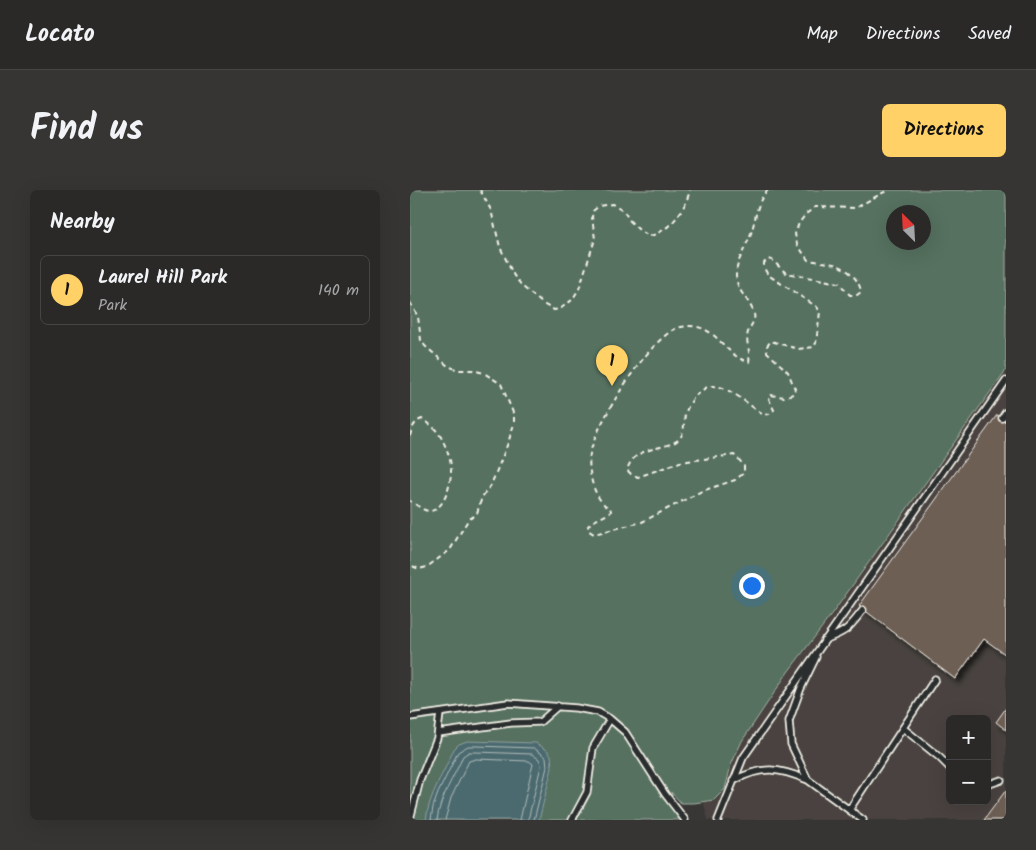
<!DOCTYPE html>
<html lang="en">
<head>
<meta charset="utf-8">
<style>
	body { margin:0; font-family:Kalam,sans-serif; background:#363534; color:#f1f3f6 }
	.controls { position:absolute; right:15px; bottom:15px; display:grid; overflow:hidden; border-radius:8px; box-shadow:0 5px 20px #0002 }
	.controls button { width:45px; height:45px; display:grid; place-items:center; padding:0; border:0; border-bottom:1px solid #464545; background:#2a2928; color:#f1f3f6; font:25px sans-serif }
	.compass { position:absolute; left:476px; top:15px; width:45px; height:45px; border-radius:50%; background:#2a2928; box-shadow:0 5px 20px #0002; rotate:336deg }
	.you { position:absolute; left:341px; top:395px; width:18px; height:18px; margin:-12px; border:4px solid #fff; border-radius:50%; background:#1a73e8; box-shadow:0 0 0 8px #1a73e833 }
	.badge { display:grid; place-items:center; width:32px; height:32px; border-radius:50%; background:#ffd166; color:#111; font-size:16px; font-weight:700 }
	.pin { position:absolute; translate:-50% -41px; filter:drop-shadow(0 1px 2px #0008) }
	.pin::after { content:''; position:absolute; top:26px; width:18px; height:15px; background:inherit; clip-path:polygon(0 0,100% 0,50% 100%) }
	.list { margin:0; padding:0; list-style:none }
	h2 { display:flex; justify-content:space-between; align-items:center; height:65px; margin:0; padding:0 20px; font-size:21px }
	h2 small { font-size:16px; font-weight:400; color:#a5a6a8 }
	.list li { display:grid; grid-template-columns:32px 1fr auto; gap:15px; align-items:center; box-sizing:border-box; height:70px; margin:0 10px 10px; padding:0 10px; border:1px solid #464545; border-radius:8px }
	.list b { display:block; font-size:19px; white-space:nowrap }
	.list p { margin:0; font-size:16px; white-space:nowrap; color:#a5a6a8 }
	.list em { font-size:16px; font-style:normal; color:#a5a6a8 }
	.map { position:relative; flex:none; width:596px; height:630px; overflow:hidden; border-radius:8px }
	header { display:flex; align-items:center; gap:30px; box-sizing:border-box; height:70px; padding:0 25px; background:#2a2928; border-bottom:1px solid #464545 }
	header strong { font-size:24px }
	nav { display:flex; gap:28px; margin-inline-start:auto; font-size:18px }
	.intro { display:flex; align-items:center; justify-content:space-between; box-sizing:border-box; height:120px; padding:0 30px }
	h1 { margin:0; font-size:35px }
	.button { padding:12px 22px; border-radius:8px; background:#ffd166; color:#111; font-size:18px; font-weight:700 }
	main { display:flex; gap:30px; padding:0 30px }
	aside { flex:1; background:#2a2928; border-radius:8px; box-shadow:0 5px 20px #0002 }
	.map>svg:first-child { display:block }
	.built { fill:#48433f; fill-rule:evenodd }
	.green { fill:#567160; stroke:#a5b1a4; fill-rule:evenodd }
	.water { fill:#4c6a6f; stroke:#8fa09f }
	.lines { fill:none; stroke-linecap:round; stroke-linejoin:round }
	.shore { stroke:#b1bbb8; stroke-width:1 }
	.building { fill:#6e5f54; stroke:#f4f1e8; filter:url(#shadow) }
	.lane-casing { stroke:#f4f1e8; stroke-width:9 }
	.path { stroke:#f4f1e8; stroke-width:2; stroke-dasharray:5 4; stroke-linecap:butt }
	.lane { stroke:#2a2d2e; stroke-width:5.5 }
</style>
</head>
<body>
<header>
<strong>Locato</strong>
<nav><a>Map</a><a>Directions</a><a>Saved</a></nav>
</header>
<div class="intro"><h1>Find us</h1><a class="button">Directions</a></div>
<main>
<aside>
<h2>Nearby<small></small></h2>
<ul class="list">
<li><span class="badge">1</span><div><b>Laurel Hill Park</b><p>Park</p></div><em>140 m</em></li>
</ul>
</aside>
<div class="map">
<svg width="596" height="630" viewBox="0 0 596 630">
	<defs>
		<filter id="shadow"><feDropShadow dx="4.5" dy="4.5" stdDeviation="2.5" flood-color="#0009"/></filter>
	</defs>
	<rect width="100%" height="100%" fill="#383736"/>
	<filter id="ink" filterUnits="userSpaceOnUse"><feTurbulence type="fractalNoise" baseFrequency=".02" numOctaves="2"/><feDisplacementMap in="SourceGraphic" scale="10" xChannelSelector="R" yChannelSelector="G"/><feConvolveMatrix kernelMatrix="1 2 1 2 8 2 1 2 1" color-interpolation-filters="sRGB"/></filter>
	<g filter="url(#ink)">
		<path class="built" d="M596 180V630H298L290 598 422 424ZM540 529H577V611H540Z"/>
		<path class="green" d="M0 0H596V180L422 424 378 482 332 551 321 575 315 599 304 610 284 613H271L261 602 271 630H0ZM483 22H514V52H483Z"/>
		<path class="water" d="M57 551 126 553 137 560 141 565 142 578 129 630H16C19 604 34 583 44 559L49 554Z"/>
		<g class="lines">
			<path class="shore" d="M21 630 23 617 28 603 48 562 58 556H66L124 558 136 567 137 577 124 630
				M27 630C30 606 44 588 53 566L59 562H66L122 564 130 570 131 576 118 630
				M35 630 41 608 59 571 66 569 119 571 123 574 110 630"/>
		</g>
		<path class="building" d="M587 225 596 231V465L574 449 545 489 449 416Z
			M596 518V540L586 532Z
			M596 600V630H574Z"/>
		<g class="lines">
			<g class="lane-casing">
				<path id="lane" d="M592 228 596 222
					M414 450C438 441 438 439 453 420
					M406 467 391 498 379 531 381 554 398 590 453 630
					M0 527 98 513 166 518 188 522 200 529 215 542 255 604 275 630
					M493 538 529 567 540 578
					M28 543 101 533 130 532 148 516
					M323 591C352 575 369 578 398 590
					M577 595 591 590
					M439 620 525 489
					M0 629 10 590 27 548 30 523
					M162 630 177 602 183 558 200 529
					M308 630 333 568 596 191"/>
			</g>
			<path class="path" d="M70 0 81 20 90 57 104 86 113 97 133 114 144 120 150 119 162 110 169 99 185 49 182 27 183 21 189 16 202 14 208 17 213 20 220 31 230 41 240 46C261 40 275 20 280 0
				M358 0C346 11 346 31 340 46 335 59 326 72 326 86 327 103 340 109 344 124 346 130 340 136 338 142 335 152 341 161 339 172 312 166 307 130 271 137 242 142 185 235 180 264 177 280 184 312 200 318L201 321 200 323 182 332 178 336 179 341 184 344 232 332 292 301 325 290 334 283V275L324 265 270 272 228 287 221 284 217 280C224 257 247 261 265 252 276 246 273 235 275 225 277 217 283 207 290 202 294 199 297 196 303 196 318 196 341 216 353 225L359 224 364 220 359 209 360 205 374 207 383 204 385 199 378 182 357 162V156L361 151 388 159 404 157 406 153 410 122 407 117 358 85 354 78V73L358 69 362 70 376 83 429 93 440 105H447L451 102C450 91 439 80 429 76 421 72 407 72 398 70L387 54 385 44 389 33 396 24 405 17 445 18 478 0
				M0 112 8 127 11 150 15 156 38 176 48 180H62L74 183 91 194 104 225V234L98 253 81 295 72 307 67 323 64 326 58 330 40 360 17 377 9 379 0 375
				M0 246C2 238 4 232 12 229 21 234 29 242 33 251 37 259 42 273 41 281 41 294 35 318 21 321 14 322 6 314 0 311"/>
			<use href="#lane" class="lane"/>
		</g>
	</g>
</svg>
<div class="controls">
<button>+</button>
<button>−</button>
</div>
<svg class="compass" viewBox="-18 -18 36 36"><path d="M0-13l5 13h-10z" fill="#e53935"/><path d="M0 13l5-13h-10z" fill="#a5a6a8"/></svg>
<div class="you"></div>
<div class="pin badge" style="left:202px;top:196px">1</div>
</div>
</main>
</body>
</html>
